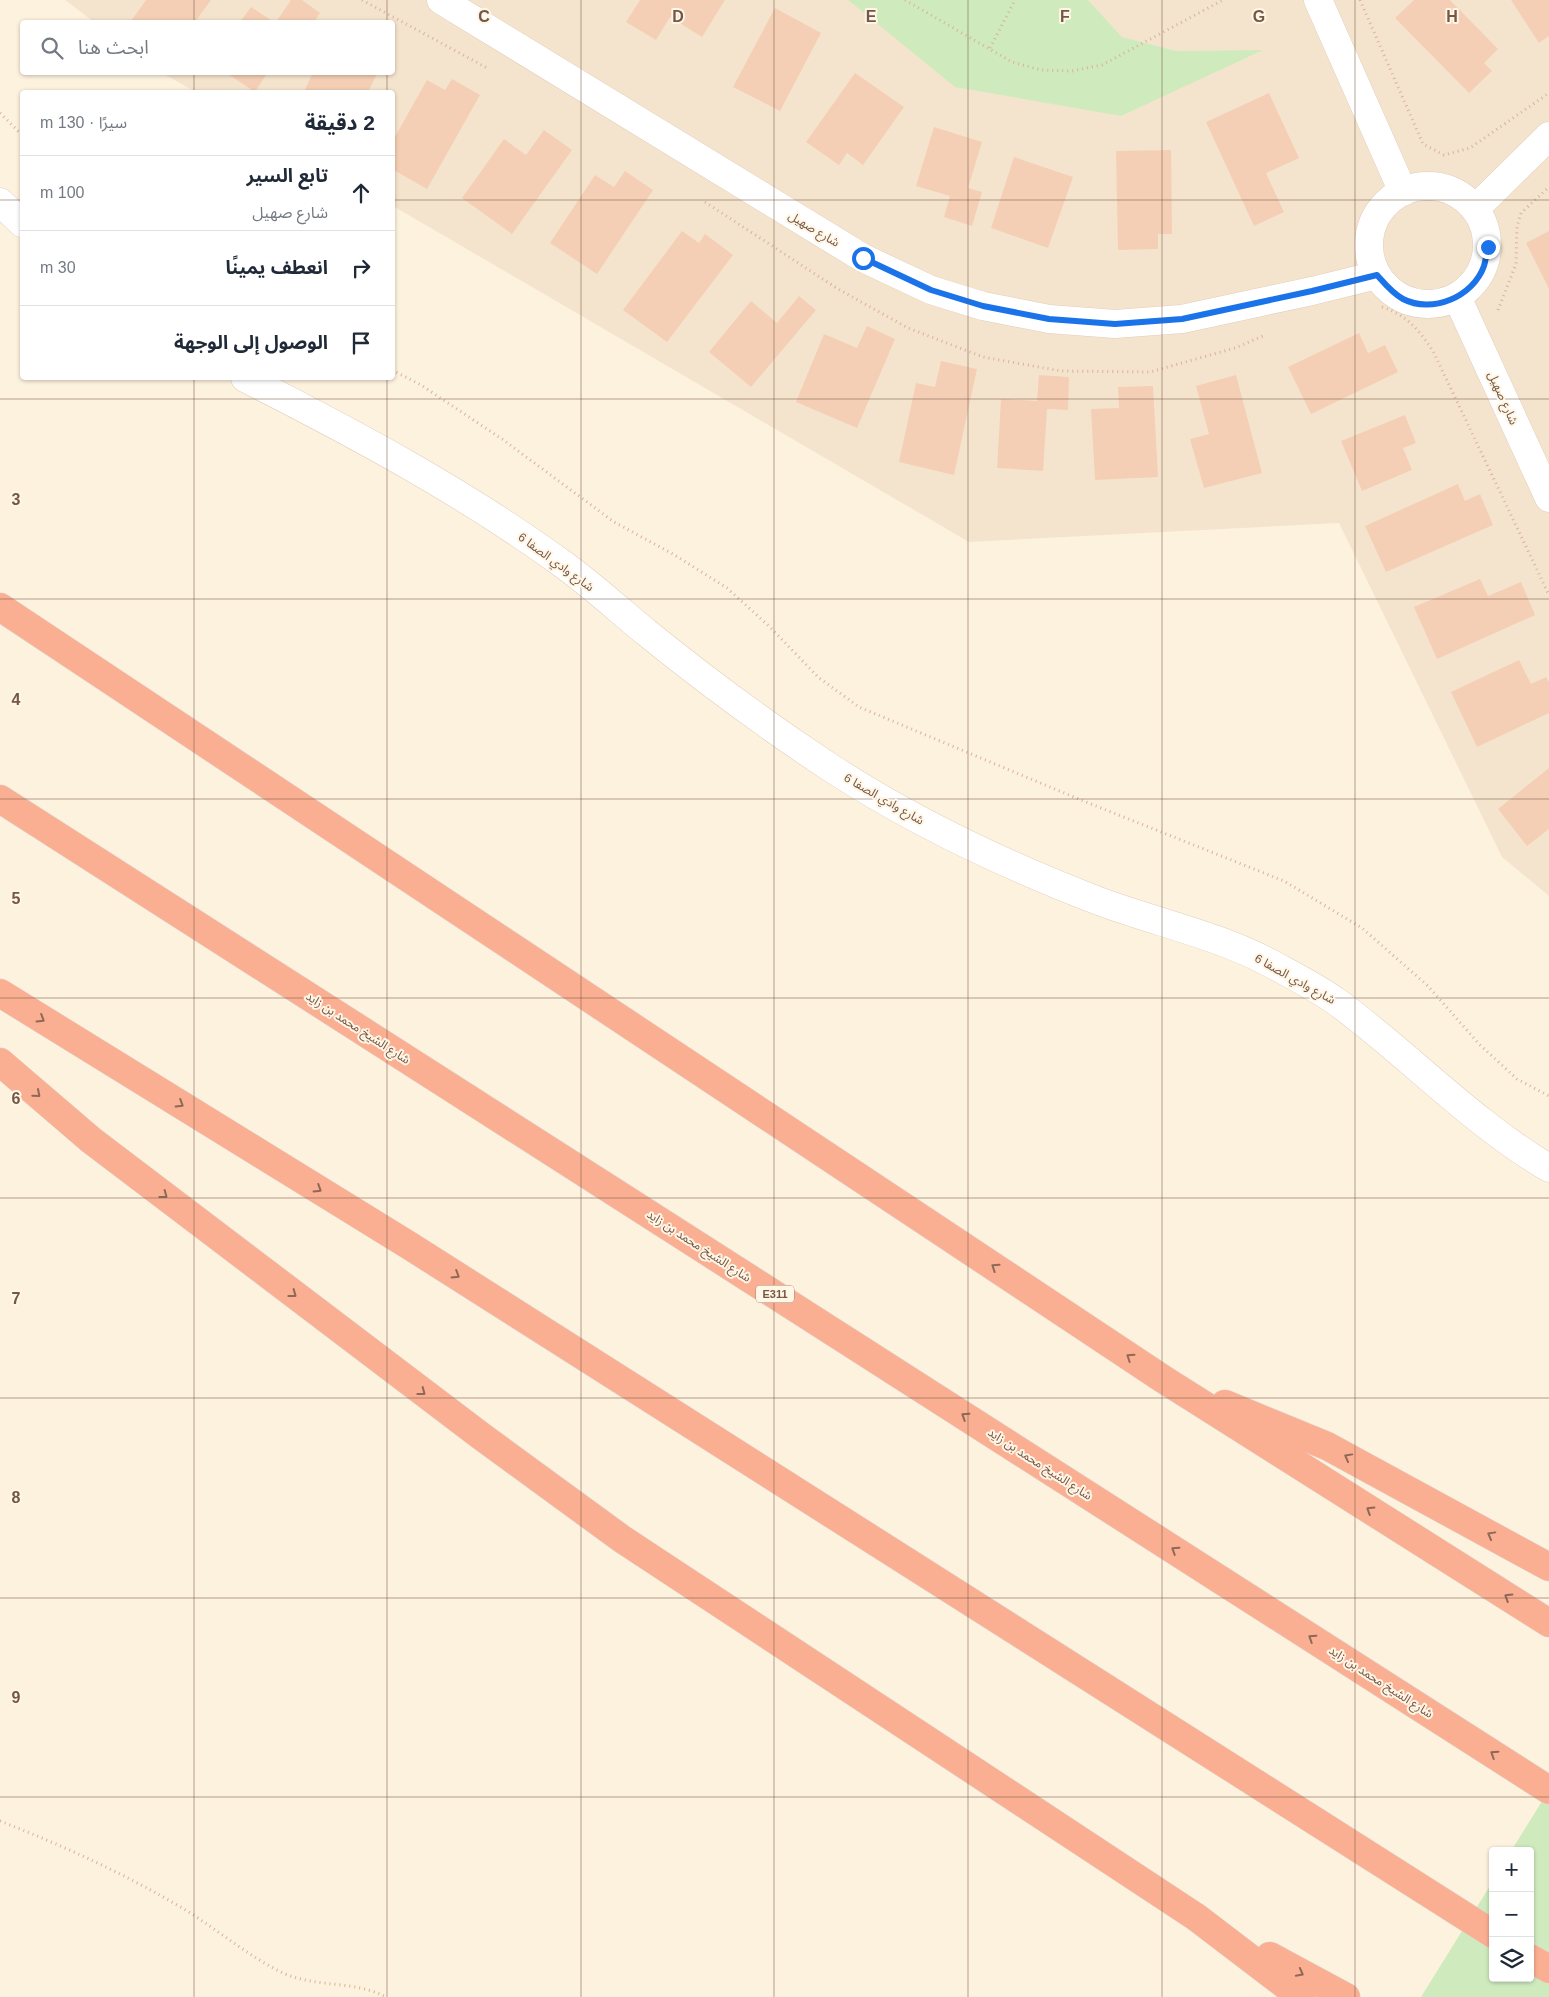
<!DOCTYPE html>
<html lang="ar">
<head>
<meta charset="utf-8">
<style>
	body { margin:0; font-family:Arial,"Noto Sans Arabic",sans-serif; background:#f2f2f3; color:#1f2937; direction:rtl }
	.controls { position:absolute; right:15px; bottom:15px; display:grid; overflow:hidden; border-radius:5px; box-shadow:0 1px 4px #0004 }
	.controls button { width:45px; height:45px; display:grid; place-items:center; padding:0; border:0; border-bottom:1px solid #e0e1e3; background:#fff; color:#1f2937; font:25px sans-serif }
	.stop { position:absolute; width:15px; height:15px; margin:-11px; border:4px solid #1a73e8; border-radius:50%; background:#fff }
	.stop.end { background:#1a73e8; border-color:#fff; box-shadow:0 1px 5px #0008 }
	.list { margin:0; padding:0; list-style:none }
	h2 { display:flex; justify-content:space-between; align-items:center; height:65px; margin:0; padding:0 20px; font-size:21px }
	h2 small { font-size:16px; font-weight:400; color:#747a83 }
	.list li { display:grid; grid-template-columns:32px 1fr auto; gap:15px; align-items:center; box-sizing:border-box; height:75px; padding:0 20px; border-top:1px solid #e0e1e3 }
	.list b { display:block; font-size:19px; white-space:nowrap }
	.list p { margin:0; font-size:16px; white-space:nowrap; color:#747a83 }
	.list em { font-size:16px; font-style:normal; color:#747a83 }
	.icon { flex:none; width:28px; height:28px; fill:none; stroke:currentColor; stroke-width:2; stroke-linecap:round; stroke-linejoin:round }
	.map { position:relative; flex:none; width:1549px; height:1997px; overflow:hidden; direction:ltr }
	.search { position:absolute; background:#fff; box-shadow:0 1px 4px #0004; left:20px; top:20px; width:375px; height:55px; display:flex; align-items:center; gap:12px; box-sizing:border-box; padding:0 18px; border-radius:5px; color:#747a83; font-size:19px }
	.panel { position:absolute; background:#fff; box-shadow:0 1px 4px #0004; left:20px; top:90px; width:375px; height:290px; border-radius:5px; direction:rtl }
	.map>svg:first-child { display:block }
	.residential { fill:#f5e4cd }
	.green { fill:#cfebbd }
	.building { fill:#f4cfb5 }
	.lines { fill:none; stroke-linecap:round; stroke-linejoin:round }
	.minor-casing { stroke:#e1ceba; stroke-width:29 }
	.tertiary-casing { stroke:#e1ceba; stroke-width:29 }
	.motorway-casing { stroke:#ded7d3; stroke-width:29 }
	.path { stroke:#d8b399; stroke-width:3; stroke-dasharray:1 4; stroke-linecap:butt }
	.minor { stroke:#fff; stroke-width:28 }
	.tertiary { stroke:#fff; stroke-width:28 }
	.motorway { stroke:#fbaf92; stroke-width:28 }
	.oneway { stroke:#8f6955 }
	.route { stroke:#1a73e8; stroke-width:6 }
	.grid { fill:none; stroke:#745746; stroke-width:1; stroke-opacity:0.55 }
	.labels { text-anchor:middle; stroke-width:4; stroke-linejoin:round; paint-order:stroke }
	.shield { fill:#fff6e6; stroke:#9e8776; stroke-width:1 }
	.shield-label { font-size:11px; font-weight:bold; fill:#745746 }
	.street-label { font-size:12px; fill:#745746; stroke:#fff6e6 }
	.grid-label { font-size:16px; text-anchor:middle; font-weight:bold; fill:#745746; stroke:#fff6e6; stroke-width:4; stroke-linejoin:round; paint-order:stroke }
</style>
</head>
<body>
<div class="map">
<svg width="1549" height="1997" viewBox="0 0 1549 1997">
	<rect width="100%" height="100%" fill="#fdf2de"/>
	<path class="residential" d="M65 0H1549V896L1502 857 1339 523 969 542 393 206 392 92H196L162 73 392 72V22H94Z"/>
	<path class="green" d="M848 0H1088L1122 37 1176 51 1263 50 1121 116 955 87Z
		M1549 1790V1997H1421L1493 1881V1978H1530V1851H1511Z"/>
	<path class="building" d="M146 0H211L195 22H133L131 21Z
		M291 0H302L320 13 314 22H276Z
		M640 0H725L702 37 670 17 656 40 626 22Z
		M1414 0H1450L1498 49 1484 63 1492 71 1469 93 1395 18Z
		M1511 0H1549V36L1539 43Z
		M251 7 274 22H240Z
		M775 8 821 33 780 111 733 87Z
		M225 72H268L255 92Z
		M313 72H378L368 92H304Z
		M855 73 904 107 863 165 847 153 839 165 806 142Z
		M452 79 480 95 427 189 392 169V142L427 80 445 90Z
		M1269 93 1299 158 1266 173 1284 212 1254 226 1206 122Z
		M934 127 982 142 968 188 982 192 972 226 944 217 950 196 916 186Z
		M544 130 572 150 512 234 462 198 504 139 526 155Z
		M1171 150 1172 234H1158V249L1118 250 1116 151Z
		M1014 157 1073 177 1048 248 991 228Z
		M625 171 653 190 597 274 550 243 595 175 614 187Z
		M682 231 699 243 705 234 733 255 667 342 623 310Z
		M1549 231V289L1526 243Z
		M799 296 816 310 751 387 709 352 751 301 777 323Z
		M867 326 895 339 857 428 796 402 824 334 857 348Z
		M1359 333 1368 353 1385 345 1398 372 1311 414 1288 367Z
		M941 361 977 369 954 475 899 462 916 383 935 387Z
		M1039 375 1069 377 1068 410 1047 409 1043 471 997 468 1001 399 1037 401Z
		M1236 375 1262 473 1204 488 1190 439 1209 434 1196 386Z
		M1153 386 1158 477 1095 480 1091 409 1119 408 1118 387Z
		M1405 415 1416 443 1403 448 1412 470 1362 491 1341 441Z
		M1458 484 1465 501 1480 494 1493 525 1386 572 1365 526Z
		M1480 579 1488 596 1521 582 1535 615 1437 659 1414 607Z
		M1519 660 1531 684 1546 677 1549 682V713L1477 747 1451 692Z
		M1549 768V829L1527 846 1498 809Z"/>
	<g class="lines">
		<g class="minor-casing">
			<path id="minor" d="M441 0 863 258 931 290 983 306 1049 319 1115 324 1182 319 1312 291 1377 275
				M1318 0 1403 192
				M1369 245a59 59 0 1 1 118 0a59 59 0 1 1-118 0Z
				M1475 209 1549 136
				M1457 297 1549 498"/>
		</g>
		<g class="tertiary-casing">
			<path id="tertiary" d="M0 202 22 223
				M245 378C355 434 464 492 564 565 593 586 620 611 647 633 705 680 766 725 828 766 912 821 1003 864 1096 900 1154 922 1215 934 1270 963 1292 975 1316 987 1337 1002 1409 1055 1471 1122 1549 1168"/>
		</g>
		<g class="motorway-casing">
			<path id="motorway" d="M0 607 1163 1379 1549 1623
				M0 799 1549 1790
				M0 993 410 1246 1493 1934
				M0 1062 91 1140 481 1436 622 1539 1196 1917 1301 1997
				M1225 1404 1327 1446 1549 1567
				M1270 1956 1346 1997
				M1530 1958 1549 1969"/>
		</g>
		<path class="path" d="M362 0 489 69
			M905 0 1012 62 1041 70 1072 71 1102 65 1223 0
			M1360 0 1423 144 1444 155 1470 148 1549 93
			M990 48 1015 0
			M0 113 22 135
			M705 202 838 289 908 328 983 357 1061 371 1150 372 1235 348 1263 336
			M1382 307C1408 316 1418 329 1433 351L1549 595
			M1498 310 1516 264 1517 226 1521 213 1549 187
			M392 370 421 385 502 439 614 522 673 554 727 588 770 627 818 677 859 707 1081 800 1284 881 1362 928 1428 986 1479 1044 1517 1079 1549 1096
			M0 1821C64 1846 125 1874 184 1909 218 1930 248 1956 283 1973 316 1988 354 1980 386 1997"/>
		<use href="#minor" class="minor"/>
		<use href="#tertiary" class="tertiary"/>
		<use href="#motorway" class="motorway"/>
	</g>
	<defs><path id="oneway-chevron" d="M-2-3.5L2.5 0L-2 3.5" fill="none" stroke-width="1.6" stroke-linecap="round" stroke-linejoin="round" transform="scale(1.25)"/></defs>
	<g class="oneway">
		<use href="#oneway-chevron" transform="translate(41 1019) rotate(32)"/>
		<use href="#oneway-chevron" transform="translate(37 1094) rotate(41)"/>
		<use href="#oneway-chevron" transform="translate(180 1104) rotate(32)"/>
		<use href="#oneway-chevron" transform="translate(318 1189) rotate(32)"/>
		<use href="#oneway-chevron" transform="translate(164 1195) rotate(37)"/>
		<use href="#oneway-chevron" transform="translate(995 1267) rotate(-146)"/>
		<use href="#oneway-chevron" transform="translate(456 1275) rotate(32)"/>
		<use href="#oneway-chevron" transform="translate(293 1294) rotate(37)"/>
		<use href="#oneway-chevron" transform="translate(1130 1357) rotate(-146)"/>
		<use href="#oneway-chevron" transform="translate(422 1392) rotate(37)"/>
		<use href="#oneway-chevron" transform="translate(965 1416) rotate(-147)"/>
		<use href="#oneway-chevron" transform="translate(1348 1457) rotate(-151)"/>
		<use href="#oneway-chevron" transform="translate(1370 1510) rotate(-148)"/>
		<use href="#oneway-chevron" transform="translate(1491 1535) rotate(-151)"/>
		<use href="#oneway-chevron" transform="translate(1175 1550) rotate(-147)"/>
		<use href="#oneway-chevron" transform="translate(1508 1597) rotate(-148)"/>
		<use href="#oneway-chevron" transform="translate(1312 1638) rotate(-147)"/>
		<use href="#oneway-chevron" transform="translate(1494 1754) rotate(-147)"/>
		<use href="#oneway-chevron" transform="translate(1300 1973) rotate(28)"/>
	</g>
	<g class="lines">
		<path class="route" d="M863 258 931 290 983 306 1049 319 1115 324 1182 319 1312 291 1377 275C1385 284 1392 293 1403 299 1432 314 1473 297 1484 266 1486 260 1486 253 1488 247"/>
	</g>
	<path class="grid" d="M194 0V22M387 0V22M581 0V1997M774 0V1997M968 0V1997M1162 0V1997M1355 0V1997M194 72V92M387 72V92M0 200H22M392 200H1549M194 378V1997M387 378V1997M0 399H1549M0 599H1549M0 799H1549M0 998H1549M0 1198H1549M0 1398H1549M0 1598H1549M0 1797H1549"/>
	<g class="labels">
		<rect class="shield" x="756" y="1285.5" width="38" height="17" rx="4"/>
		<g class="shield-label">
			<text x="775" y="1298">E311</text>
		</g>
		<g class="street-label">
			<text transform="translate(814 229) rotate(31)" y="4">شارع صهيل</text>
			<text transform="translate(1503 398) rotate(66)" y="4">شارع صهيل</text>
			<text transform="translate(556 562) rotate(36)" y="4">شارع وادي الصفا 6</text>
			<text transform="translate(884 799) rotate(30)" y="4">شارع وادي الصفا 6</text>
			<text transform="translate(1295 979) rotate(29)" y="4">شارع وادي الصفا 6</text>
			<text transform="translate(358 1028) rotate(33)" y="4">شارع الشيخ محمد بن زايد</text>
			<text transform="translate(699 1246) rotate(33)" y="4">شارع الشيخ محمد بن زايد</text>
			<text transform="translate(1040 1464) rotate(33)" y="4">شارع الشيخ محمد بن زايد</text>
			<text transform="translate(1381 1682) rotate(33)" y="4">شارع الشيخ محمد بن زايد</text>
		</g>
	</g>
	<g class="grid-label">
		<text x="484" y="22">C</text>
		<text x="678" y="22">D</text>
		<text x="871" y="22">E</text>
		<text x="1065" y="22">F</text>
		<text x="1259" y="22">G</text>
		<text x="1452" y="22">H</text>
		<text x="16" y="505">3</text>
		<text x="16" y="705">4</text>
		<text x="16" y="904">5</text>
		<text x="16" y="1104">6</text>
		<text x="16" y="1304">7</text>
		<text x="16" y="1503">8</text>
		<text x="16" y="1703">9</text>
	</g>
</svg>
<div class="controls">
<button>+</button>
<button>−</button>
<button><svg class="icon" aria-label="layers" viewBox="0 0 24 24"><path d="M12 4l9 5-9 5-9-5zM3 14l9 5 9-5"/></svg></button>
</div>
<div class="stop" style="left:863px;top:258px"></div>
<div class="stop end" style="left:1488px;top:247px"></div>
<div class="search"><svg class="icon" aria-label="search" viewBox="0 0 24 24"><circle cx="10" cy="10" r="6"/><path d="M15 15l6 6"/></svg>ابحث هنا</div>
<section class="panel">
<h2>2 دقيقة<small>سيرًا · 130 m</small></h2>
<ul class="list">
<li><svg class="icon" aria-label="ahead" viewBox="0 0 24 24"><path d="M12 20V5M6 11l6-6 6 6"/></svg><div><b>تابع السير</b><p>شارع صهيل</p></div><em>100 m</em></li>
<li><svg class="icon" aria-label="right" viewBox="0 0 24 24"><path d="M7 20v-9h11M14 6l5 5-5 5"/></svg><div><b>انعطف يمينًا</b></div><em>30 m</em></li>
<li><svg class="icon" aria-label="arrive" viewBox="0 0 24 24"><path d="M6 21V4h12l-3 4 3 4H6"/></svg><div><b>الوصول إلى الوجهة</b></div></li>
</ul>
</section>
</div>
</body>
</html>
